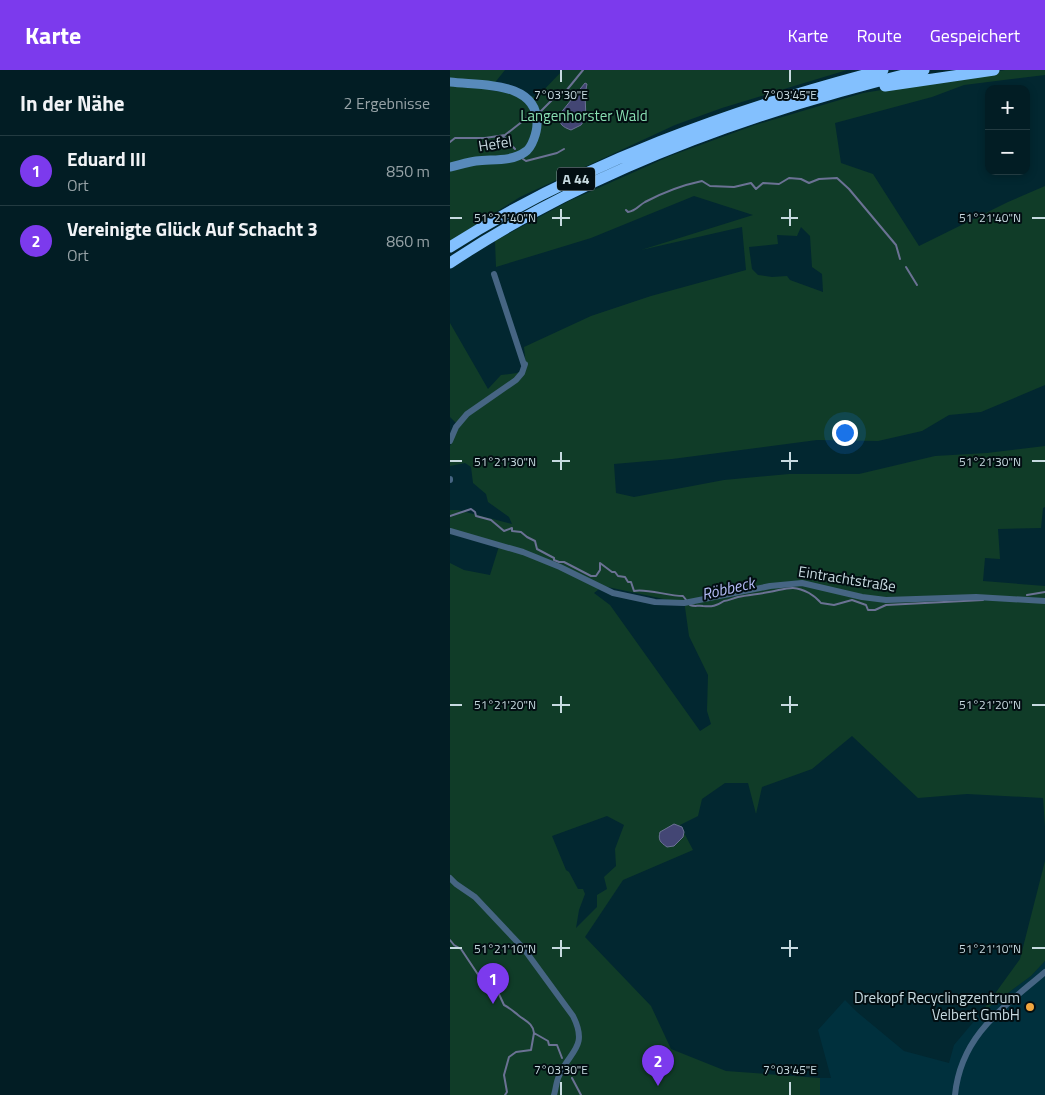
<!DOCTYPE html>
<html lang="de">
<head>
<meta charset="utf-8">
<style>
	body { margin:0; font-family:"Titillium Web",sans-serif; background:#0c262c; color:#f1f3f6 }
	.controls { position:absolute; right:15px; top:15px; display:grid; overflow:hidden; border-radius:10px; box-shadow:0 2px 8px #0003 }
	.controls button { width:45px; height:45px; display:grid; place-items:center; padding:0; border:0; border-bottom:1px solid #233b41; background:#021d24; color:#f1f3f6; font:25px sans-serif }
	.you { position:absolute; left:394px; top:362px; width:18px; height:18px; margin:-12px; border:4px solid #fff; border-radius:50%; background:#1a73e8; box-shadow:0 0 0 8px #1a73e833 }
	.badge { display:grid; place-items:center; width:32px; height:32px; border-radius:50%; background:#7c3aed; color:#fff; font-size:16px; font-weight:700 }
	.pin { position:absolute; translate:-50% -41px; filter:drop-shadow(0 1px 2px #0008) }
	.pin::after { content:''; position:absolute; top:26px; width:18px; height:15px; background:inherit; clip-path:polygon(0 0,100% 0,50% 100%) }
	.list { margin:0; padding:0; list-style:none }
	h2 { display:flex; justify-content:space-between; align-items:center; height:65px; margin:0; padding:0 20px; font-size:21px }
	h2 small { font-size:16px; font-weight:400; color:#96a2a6 }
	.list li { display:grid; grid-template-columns:32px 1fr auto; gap:15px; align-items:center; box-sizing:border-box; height:70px; padding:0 20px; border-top:1px solid #233b41 }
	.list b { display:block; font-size:19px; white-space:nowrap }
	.list p { margin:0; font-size:16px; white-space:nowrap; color:#96a2a6 }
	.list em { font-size:16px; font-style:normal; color:#96a2a6 }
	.map { position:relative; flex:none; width:595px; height:1025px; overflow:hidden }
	header { display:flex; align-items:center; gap:30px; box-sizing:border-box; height:70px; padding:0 25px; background:#7c3aed; color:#fff }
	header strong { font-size:24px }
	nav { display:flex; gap:28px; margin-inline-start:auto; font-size:18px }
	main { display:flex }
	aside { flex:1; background:#021d24 }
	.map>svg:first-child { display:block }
	.built { fill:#00303d }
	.green { fill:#103c28; fill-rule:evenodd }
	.water { fill:#434674; stroke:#6b7294 }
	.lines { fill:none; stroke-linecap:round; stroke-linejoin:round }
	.stream { stroke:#6b7294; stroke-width:2 }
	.street { stroke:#466583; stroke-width:6 }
	.secondary { stroke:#588abb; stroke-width:9 }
	.highway { stroke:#83c0fe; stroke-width:11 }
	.ticks { fill:none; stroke:#c7dae0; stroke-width:2 }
	.poi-dot { fill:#f0a63f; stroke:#020e12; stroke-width:2 }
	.labels { text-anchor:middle; stroke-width:4; stroke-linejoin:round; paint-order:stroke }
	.shield { fill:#020e12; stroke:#8c9da2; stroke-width:1 }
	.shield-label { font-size:14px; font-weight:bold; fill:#c7dae0 }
	.park-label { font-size:15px; fill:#88dfb2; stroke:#020e12 }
	.street-label { font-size:15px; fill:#c7dae0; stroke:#020e12 }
	.poi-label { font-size:15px; fill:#c7dae0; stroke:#020e12; text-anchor:end }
	.water-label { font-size:16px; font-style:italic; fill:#b5bcf7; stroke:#020e12 }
	.ticks-label { font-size:12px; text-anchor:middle; fill:#c7dae0; stroke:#020e12; stroke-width:4; stroke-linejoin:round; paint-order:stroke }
</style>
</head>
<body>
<header>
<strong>Karte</strong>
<nav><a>Karte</a><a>Route</a><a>Gespeichert</a></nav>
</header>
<main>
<aside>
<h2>In der Nähe<small>2 Ergebnisse</small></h2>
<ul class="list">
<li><span class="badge">1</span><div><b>Eduard III</b><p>Ort</p></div><em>850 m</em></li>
<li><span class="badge">2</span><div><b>Vereinigte Glück Auf Schacht 3</b><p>Ort</p></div><em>860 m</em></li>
</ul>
</aside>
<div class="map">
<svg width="595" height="1025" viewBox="0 0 595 1025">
	<rect width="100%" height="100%" fill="#022730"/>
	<path class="built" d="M595 891V1025H370V1008H381L368 960 395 930 407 942 454 981 499 993 504 975 531 943 581 906Z"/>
	<path class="green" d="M0 0H55L39 20 87 27 113 0H397L272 38 225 55 70 127 0 171Z
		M555 0H595V5L514 15 482 27 385 53 391 93 423 104 469 176 558 132 595 116V315L531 342 499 345 472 361 428 371 367 370 222 389 164 394 166 423 184 427 274 410 339 404H409L485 386 537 383 595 376V437L593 438 591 458 548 459 550 489 535 488 533 511 595 516V757L593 728 517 724 468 728 402 666 362 699 312 717 306 744 298 713H275L252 729 248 746 230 755 243 780 173 810 135 867 201 936 221 979 276 1001 370 1008V1025H0V493L14 500 40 505 50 473 0 459V440H8L62 454 59 447 38 432 36 424 23 413 21 397 15 393 0 396V376L9 356 0 347V253L38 319 51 305 67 303 76 298 74 277 141 246 201 226 296 200 292 157 191 180 303 145 244 126 141 168 46 197 45 171 119 131 220 86 305 55 413 23ZM351 157 360 166 362 197 372 204 373 222 340 210 337 206 322 207 308 205 302 199 299 177 328 174 327 165 347 166ZM153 516 223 531 234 530 239 566 258 605 257 641 261 654 250 661 160 535 144 523ZM157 746 174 755 165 779 166 796 154 807 157 819 147 825V837L126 858 129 840 135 824 133 819H128L119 802 116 800 102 766Z
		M595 791V891L581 906 531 943 570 889Z"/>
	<path class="water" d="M135 13 137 14 135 25 136 48 131 55 121 60C113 57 109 55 109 45Z
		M224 754 232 757 234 762 233 767 224 776 217 777C210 772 208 770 210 762Z"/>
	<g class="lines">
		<path class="stream" d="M91 41 105 27 116 21 133 0
			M53 66 65 79
			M0 72 5 68H35L55 65 78 47
			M73 89 76 91 107 83 114 79
			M176 140 178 142C186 141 188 136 195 132 212 123 233 115 252 111L260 116 284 117 301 113 306 119 313 113 329 114 339 108 351 109 359 113 369 109 387 108 399 119 446 175 450 189
			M456 197 467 215
			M0 446 21 439 25 442 26 446 41 450 54 461 62 458V461L71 462 77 467 85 471 87 479 104 488V490L109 492H114L141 506H146L150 500V493L162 502H165L168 506 175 507 178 512H181L184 521C195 518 218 526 233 526L237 531
			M577 525 595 522
			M240 535C245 537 248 535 253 536 262 537 266 536 274 531 279 531 283 528 288 527 298 525 309 524 319 522 336 519 343 514 359 523 364 526 367 528 371 533L384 535 402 530 416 535 418 540H425L436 535 533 530
			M0 870 4 875 11 879 29 906 39 911 48 922 54 935C60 938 63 941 68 945 75 951 83 953 84 963L98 971 99 975H107L112 988
			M122 1008 131 1025
			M55 1025 57 1022 54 1005 59 987 66 982 81 980 84 963"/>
		<path class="street" d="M44 204 74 295
			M0 371 6 357 17 344 66 310 72 303 75 294
			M0 409V410
			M0 461 73 482 110 497 163 523 205 532 234 533 320 516 352 513 412 527 436 530 526 527 595 531
			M0 808 6 814 25 827 74 879 123 946C139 978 119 981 109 1006 106 1012 106 1019 104 1025
			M505 1025C511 965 553 938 595 902"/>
		<path class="secondary" d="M0 12C29 16 88 10 87 54 87 62 82 78 75 82 61 92 43 89 26 91 18 92 9 95 0 97"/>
		<path class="highway" d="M435 16 544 0
			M0 177C132 93 283 39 433 0
			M0 193C142 98 309 39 474 0"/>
	</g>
	<path class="ticks" d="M111 0V12M340 0V12M111 139V156M340 139V156M0 148H12M102 148H120M331 148H348M582 148H595M111 382V400M340 382V400M0 391H12M102 391H120M331 391H348M582 391H595M111 626V643M340 626V643M0 635H12M102 635H120M331 635H348M582 635H595M111 870V887M340 870V887M0 878H12M102 878H120M331 878H348M582 878H595M111 1012V1025M340 1012V1025"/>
	<circle class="poi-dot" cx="580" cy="937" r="5"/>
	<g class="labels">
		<rect class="shield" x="107" y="97.5" width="38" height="23" rx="4"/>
		<g class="shield-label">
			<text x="126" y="114">A 44</text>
		</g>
		<g class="park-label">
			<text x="134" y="51">Langenhorster Wald</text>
		</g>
		<g class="street-label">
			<text transform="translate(45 74) rotate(-9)" y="5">Hefel</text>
			<text transform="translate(397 509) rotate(9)" y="5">Eintrachtstraße</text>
		</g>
		<g class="poi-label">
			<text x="570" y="933">Drekopf Recyclingzentrum<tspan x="570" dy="17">Velbert GmbH</tspan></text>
		</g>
		<g class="water-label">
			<text transform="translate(278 518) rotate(-13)" y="6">Röbbeck</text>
		</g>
	</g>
	<g class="ticks-label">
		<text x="111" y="29">7°03'30"E</text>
		<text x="340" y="29">7°03'45"E</text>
		<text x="55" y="152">51°21'40"N</text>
		<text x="540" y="152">51°21'40"N</text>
		<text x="55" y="396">51°21'30"N</text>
		<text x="540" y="396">51°21'30"N</text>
		<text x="55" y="639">51°21'20"N</text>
		<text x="540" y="639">51°21'20"N</text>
		<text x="55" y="883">51°21'10"N</text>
		<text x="540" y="883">51°21'10"N</text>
		<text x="111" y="1004">7°03'30"E</text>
		<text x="340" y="1004">7°03'45"E</text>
	</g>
</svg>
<div class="controls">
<button>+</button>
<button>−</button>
</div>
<div class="you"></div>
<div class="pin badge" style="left:43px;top:934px">1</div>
<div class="pin badge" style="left:208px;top:1016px">2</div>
</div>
</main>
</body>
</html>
